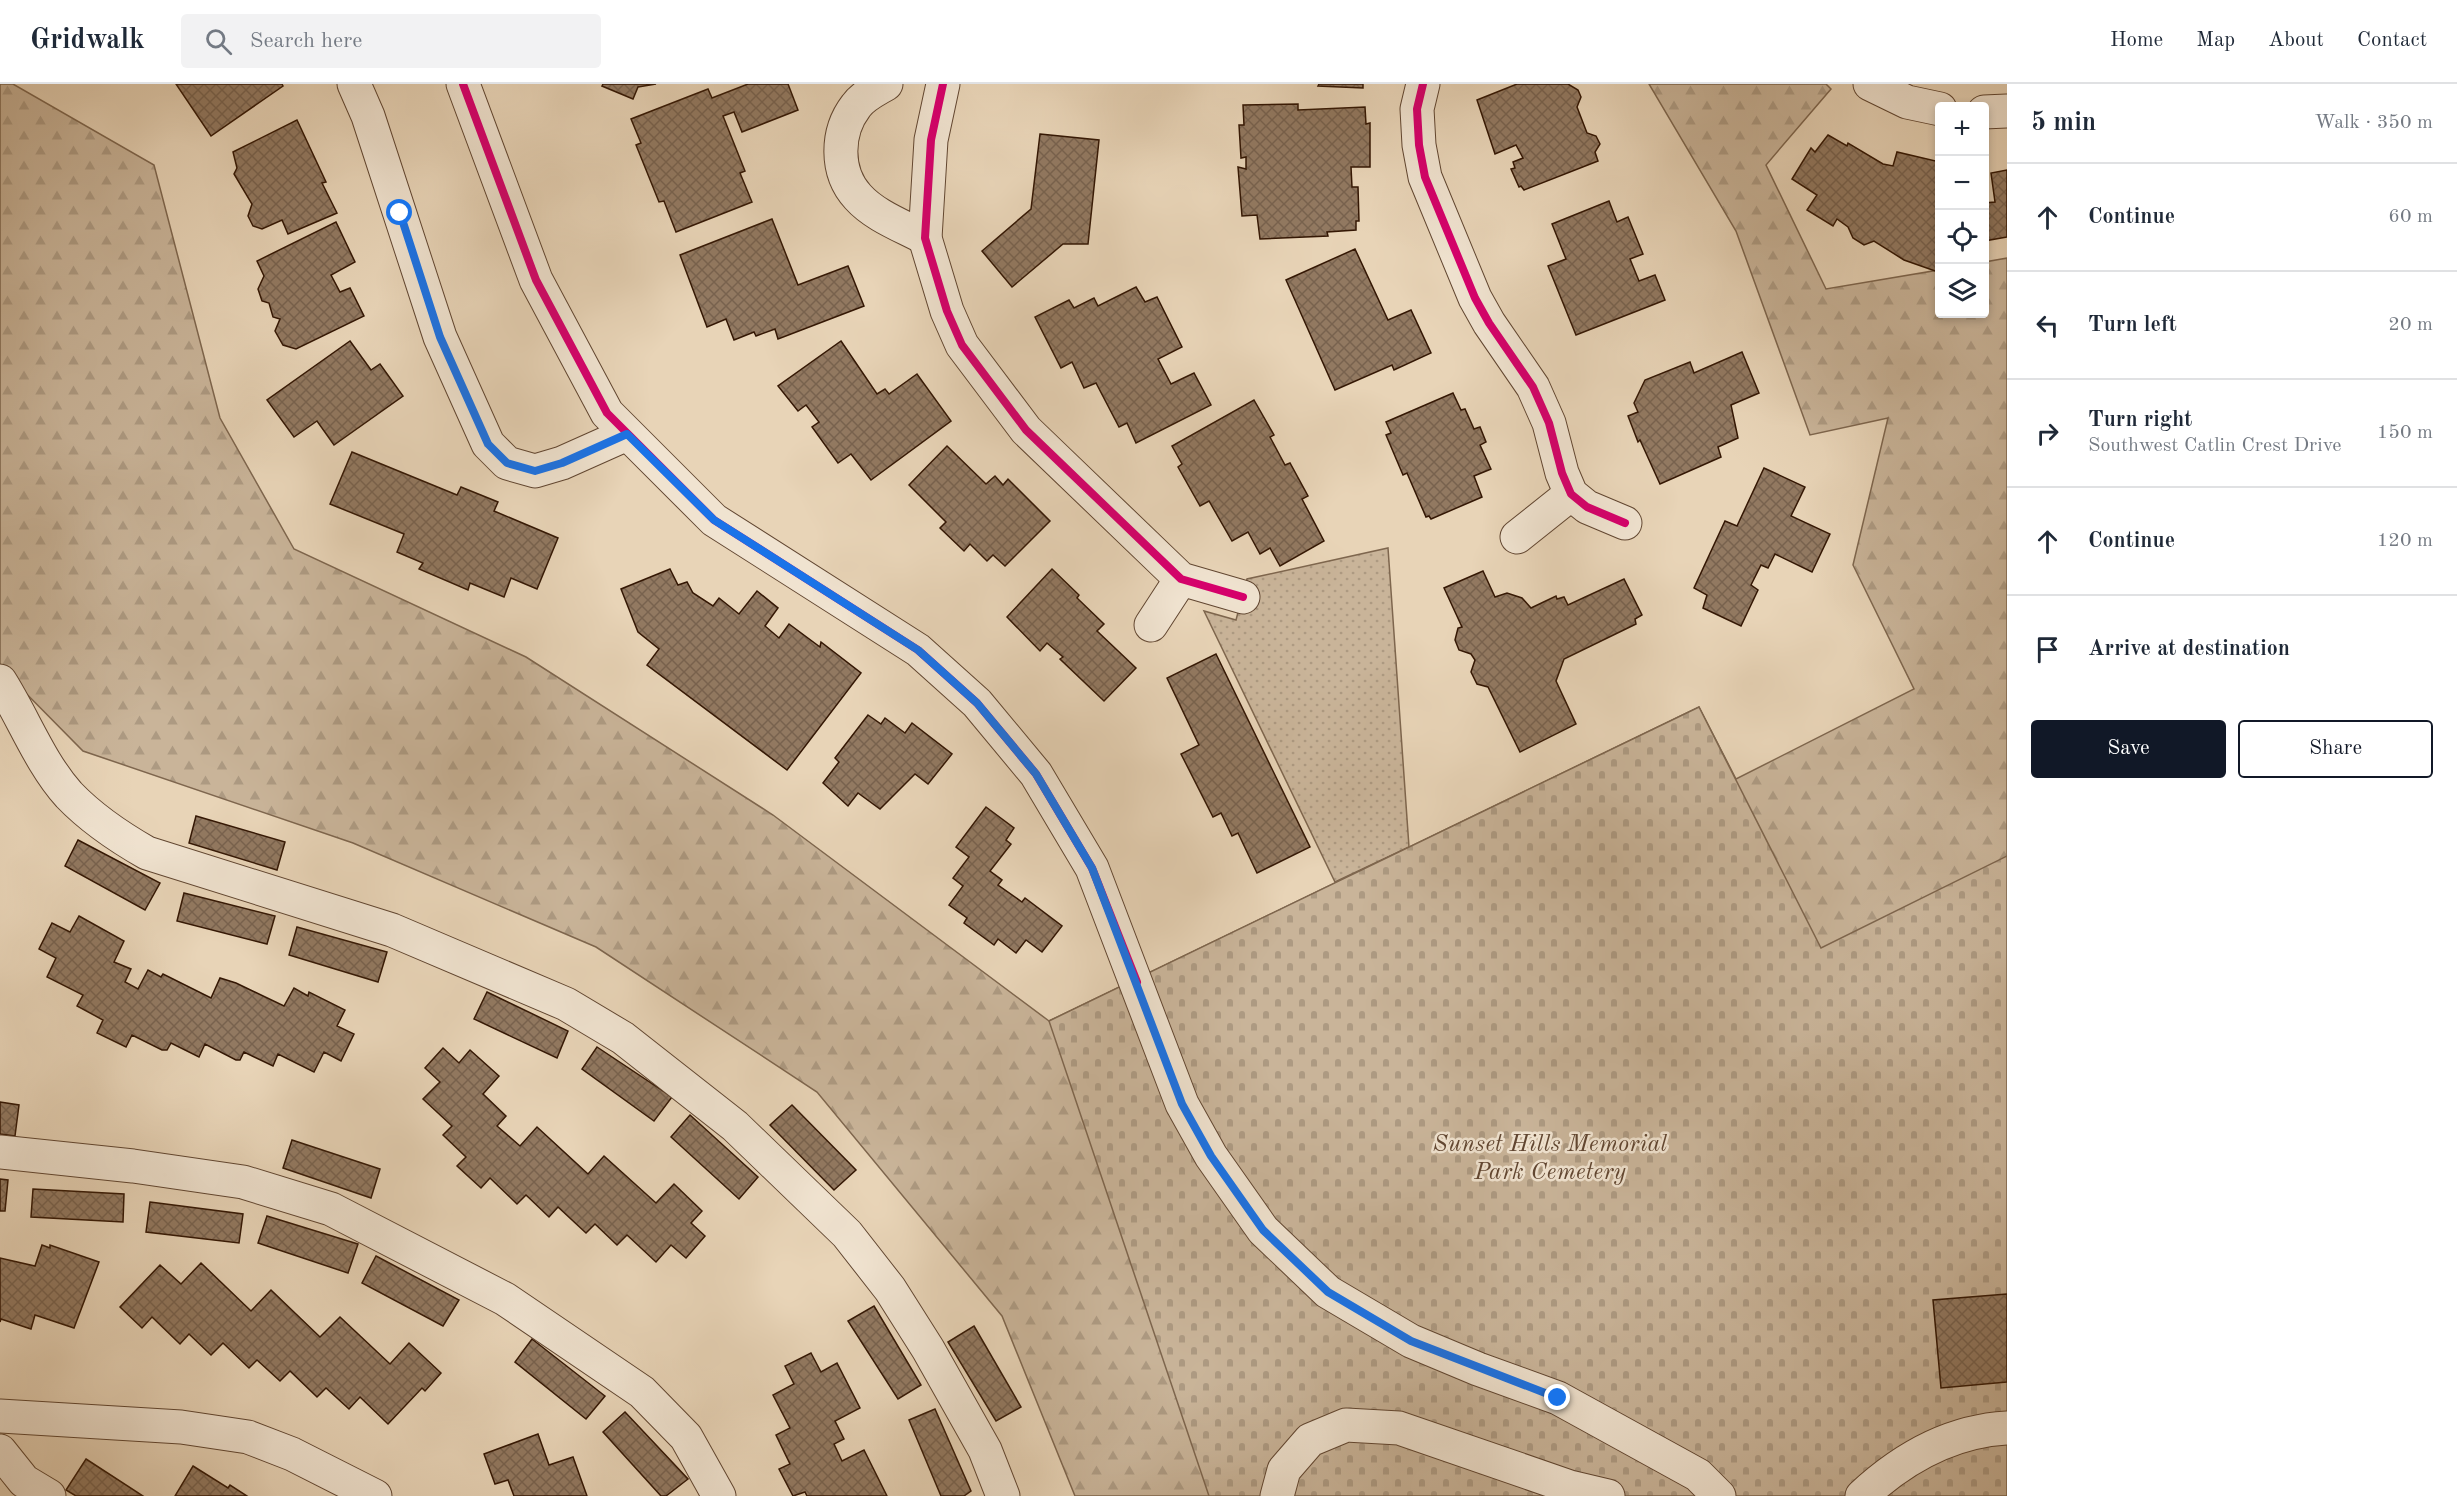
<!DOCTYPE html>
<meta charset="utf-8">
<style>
body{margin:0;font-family:"Old Standard TT",serif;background:#f2f2f3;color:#1f2937}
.controls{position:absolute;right:18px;top:18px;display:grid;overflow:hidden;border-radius:6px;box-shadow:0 3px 9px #0003}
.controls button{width:54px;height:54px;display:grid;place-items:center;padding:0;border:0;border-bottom:2px solid #e0e1e3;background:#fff;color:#1f2937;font:30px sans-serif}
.stop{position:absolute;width:18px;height:18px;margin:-14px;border:4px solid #1a73e8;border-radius:50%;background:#fff}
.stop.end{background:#1a73e8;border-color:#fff;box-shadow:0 2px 6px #0008}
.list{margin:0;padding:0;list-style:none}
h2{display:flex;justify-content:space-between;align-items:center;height:78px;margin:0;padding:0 24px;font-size:26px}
h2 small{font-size:20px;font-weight:400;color:#747a83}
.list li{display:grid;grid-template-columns:39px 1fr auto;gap:18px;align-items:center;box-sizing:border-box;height:108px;padding:0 24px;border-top:2px solid #e0e1e3}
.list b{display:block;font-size:22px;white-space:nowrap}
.list p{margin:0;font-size:20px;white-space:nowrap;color:#747a83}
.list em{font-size:20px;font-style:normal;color:#747a83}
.actions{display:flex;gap:12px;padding:18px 24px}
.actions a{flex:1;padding:14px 0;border:2px solid #111827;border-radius:6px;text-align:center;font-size:21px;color:#111827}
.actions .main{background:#111827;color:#fff}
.icon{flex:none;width:33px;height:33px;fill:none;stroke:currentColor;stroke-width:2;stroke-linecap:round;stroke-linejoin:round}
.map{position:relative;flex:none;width:2007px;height:1412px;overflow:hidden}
header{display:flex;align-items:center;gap:36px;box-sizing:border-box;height:84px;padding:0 30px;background:#fff;border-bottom:2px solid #e0e1e3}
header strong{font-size:28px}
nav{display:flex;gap:33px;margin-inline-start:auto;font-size:21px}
.search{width:420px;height:54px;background:#f2f2f3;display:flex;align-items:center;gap:15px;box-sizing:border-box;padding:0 21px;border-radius:6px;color:#747a83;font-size:22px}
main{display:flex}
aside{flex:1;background:#fff}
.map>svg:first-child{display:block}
</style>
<header>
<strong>Gridwalk</strong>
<div class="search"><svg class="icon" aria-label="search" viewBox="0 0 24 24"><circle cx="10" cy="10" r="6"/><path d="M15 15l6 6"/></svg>Search here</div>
<nav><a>Home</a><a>Map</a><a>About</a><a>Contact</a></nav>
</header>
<main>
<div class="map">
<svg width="2007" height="1412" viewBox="0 0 2007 1412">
<defs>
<pattern id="grass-dots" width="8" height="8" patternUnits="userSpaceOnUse" patternTransform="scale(1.5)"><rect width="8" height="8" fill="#c9b499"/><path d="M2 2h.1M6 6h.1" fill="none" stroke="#ad9a82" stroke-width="1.8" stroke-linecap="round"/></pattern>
<pattern id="forest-firs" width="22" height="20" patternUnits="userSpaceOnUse" patternTransform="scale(1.5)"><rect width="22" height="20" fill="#c9b499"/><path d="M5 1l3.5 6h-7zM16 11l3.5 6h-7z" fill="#ad9a82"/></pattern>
<pattern id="cemetery-stones" width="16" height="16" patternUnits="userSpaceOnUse" patternTransform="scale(1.5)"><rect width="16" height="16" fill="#c9b499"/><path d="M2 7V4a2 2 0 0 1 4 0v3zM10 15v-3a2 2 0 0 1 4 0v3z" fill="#ad9a82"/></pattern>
<pattern id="building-cross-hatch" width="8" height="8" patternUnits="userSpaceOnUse" patternTransform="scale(1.5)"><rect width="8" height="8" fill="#927961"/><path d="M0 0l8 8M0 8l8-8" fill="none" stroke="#78624e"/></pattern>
</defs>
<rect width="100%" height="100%" fill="#e8d4b7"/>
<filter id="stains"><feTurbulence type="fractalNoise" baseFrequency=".00333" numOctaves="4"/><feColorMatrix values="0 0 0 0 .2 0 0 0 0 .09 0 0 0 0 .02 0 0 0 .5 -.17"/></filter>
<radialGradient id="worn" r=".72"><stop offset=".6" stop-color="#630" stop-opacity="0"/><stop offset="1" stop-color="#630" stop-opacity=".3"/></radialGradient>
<polygon fill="url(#grass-dots)" stroke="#7e664e" stroke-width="1.5" points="1388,464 1409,763 1335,798 1204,527 1236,536 1247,495"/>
<polygon fill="url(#forest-firs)" stroke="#7e664e" stroke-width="1.5" points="0,0 13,0 154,81 220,334 294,465 526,573 773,731 1049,937 1699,623 1736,695 1914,605 1853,481 1888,334 1810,351 1736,147 1649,0 1826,0 1831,5 1766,81 1826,205 1939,186 1940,230 1984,230 1985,178 2007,174 2007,1183 1223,1412 1075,1412 1002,1232 817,1008 596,863 353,759 83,667 0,583"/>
<polygon fill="url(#cemetery-stones)" stroke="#7e664e" stroke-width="1.5" points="1699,623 1821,864 2007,772 2007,1412 1209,1412 1049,937"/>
<g fill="url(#building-cross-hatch)" stroke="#341704" stroke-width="1.5">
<polygon points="176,0 282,0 283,2 211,52"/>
<polygon points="603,0 656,0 638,3 633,15 602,2"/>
<polygon points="748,0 788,0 798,26 742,48 734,28 723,32 745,87 740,89 752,118 676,148 664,117 659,118 636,61 641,59 631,35 708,5 712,14"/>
<polygon points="1319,0 1363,0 1363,4 1318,2"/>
<polygon points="1517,0 1568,0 1578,6 1581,13 1577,23 1587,49 1596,52 1600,60 1595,68 1598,77 1524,106 1521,102 1519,103 1511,85 1515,84 1513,78 1523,74 1516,61 1495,70 1477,16"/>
<polygon points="1298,20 1298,26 1365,23 1366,40 1370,39 1370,83 1351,83 1352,103 1358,103 1359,137 1356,137 1356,146 1327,148 1328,152 1260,155 1257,131 1242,132 1238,83 1246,85 1246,73 1241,74 1239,41 1244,41 1243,21"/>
<polygon points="297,36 326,98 322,99 337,129 288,150 282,136 262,145 253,142 248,132 252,120 234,90 237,84 233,68"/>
<polygon points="1040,50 1099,56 1088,160 1063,160 1012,203 982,167 1031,125"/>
<polygon points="1828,51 1847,62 1848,59 1883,80 1893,82 1897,68 1940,78 1938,188 1904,176 1874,157 1864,161 1853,154 1848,143 1837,135 1833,142 1807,126 1817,111 1792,95 1811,64 1815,68"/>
<polygon points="2007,86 2007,153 1984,157 1984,119 1995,118 1991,89"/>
<polygon points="1609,117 1617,138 1628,133 1643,170 1630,175 1639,197 1655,191 1665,216 1576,251 1548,182 1566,175 1552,140"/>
<polygon points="772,135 798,201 848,182 864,222 778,255 775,245 756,252 754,248 734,256 726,235 707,243 680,171"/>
<polygon points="336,138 355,178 331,191 340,208 350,204 364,232 296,265 283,261 275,247 280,235 273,233 269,219 262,217 258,205 264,192 257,177"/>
<polygon points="1355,165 1388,236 1411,226 1431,269 1394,286 1392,281 1335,306 1286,196"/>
<polygon points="1136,203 1145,218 1157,213 1182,263 1158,275 1171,300 1194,289 1211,321 1136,359 1127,339 1119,343 1096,299 1084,304 1072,278 1061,284 1035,233 1069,216 1074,224 1094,214 1098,222"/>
<polygon points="350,257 371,286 380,280 403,312 334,361 317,337 294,353 267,316"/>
<polygon points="841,257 877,310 885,305 889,310 917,290 951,337 871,396 851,370 838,379 812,343 819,338 806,321 798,327 778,302"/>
<polygon points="1742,268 1759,309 1731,321 1738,354 1718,363 1721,373 1660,400 1640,356 1638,358 1628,332 1638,328 1634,319 1645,296 1690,278 1694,289"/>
<polygon points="1453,309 1461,326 1465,325 1474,345 1480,343 1486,358 1480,361 1491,385 1474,392 1482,413 1431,435 1429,432 1426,433 1407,389 1403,391 1386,351 1391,349 1386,338"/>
<polygon points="1254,316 1274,351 1270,353 1285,381 1290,379 1308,412 1302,415 1324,457 1280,482 1270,464 1260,470 1248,448 1232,457 1209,417 1200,422 1178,383 1182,380 1172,362"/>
<polygon points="947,362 986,400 995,392 1003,401 1008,395 1050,437 1005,482 993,471 987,477 970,460 964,467 940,444 946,438 909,401"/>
<polygon points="352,368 457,411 461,403 498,418 494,427 558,454 537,505 511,494 504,513 470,499 468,506 419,485 423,479 397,468 404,450 330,420"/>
<polygon points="1764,384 1805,403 1791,432 1830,450 1812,488 1775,470 1768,484 1761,481 1751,501 1758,506 1741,542 1703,524 1707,511 1694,504 1725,437 1737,442"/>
<polygon points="670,485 678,501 687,498 693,509 713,522 719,514 739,530 757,507 778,524 765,542 779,554 789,540 820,563 821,558 861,589 787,686 647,581 659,565 638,548 621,505"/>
<polygon points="1052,485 1079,511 1077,514 1104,540 1097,547 1136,584 1104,617 1060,575 1063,573 1047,559 1040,567 1007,533"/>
<polygon points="1483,487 1495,513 1507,509 1522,514 1531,524 1556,512 1557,515 1564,513 1568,521 1624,495 1642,531 1635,535 1636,540 1564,575 1556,597 1576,640 1520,668 1488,603 1477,600 1471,588 1475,576 1471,570 1459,566 1455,556 1458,544 1462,543 1444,504"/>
<polygon points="1216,570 1310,763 1257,789 1238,749 1232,752 1221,729 1213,733 1181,670 1199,661 1167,594"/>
<polygon points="868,631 881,640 885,634 905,649 912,639 952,670 928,700 915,690 880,725 858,709 848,722 823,699 839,678 835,674"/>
<polygon points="986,723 1014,744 1006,756 1011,760 990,787 1002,796 998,801 1022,818 1025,814 1062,842 1042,868 1026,856 1016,869 998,855 994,861 964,839 967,834 949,821 963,802 953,794 969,773 956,763"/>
<polygon points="196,732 285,758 277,786 189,759"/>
<polygon points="78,756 160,799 145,826 65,782"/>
<polygon points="184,809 275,832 267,860 177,837"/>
<polygon points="79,832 124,857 114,878 131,885 125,898 138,905 148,886 161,893 163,890 211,914 220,894 236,899 284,922 294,904 308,912 309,908 345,926 337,942 354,950 341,977 324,968 314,988 278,970 273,982 244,968 240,976 236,976 205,960 199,973 171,959 167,966 162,966 132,951 126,963 97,949 103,936 77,922 83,911 47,893 56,874 39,865 52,839 70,848"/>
<polygon points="297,843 387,868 378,898 289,871"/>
<polygon points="487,908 568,947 557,974 474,935"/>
<polygon points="597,963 672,1013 654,1037 582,985"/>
<polygon points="443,964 459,979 470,966 499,992 483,1010 506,1032 497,1042 520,1062 537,1043 588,1090 604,1072 656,1119 674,1100 702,1127 691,1139 705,1152 686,1174 671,1161 656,1178 627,1151 617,1161 595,1140 586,1149 558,1123 549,1133 526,1111 517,1120 490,1094 481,1104 457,1082 466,1073 443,1051 452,1042 423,1015 440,998 425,984"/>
<polygon points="0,1018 19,1021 15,1052 0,1050"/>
<polygon points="792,1021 856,1086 834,1106 770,1041"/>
<polygon points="690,1031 758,1093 739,1115 671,1053"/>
<polygon points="292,1056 380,1085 371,1114 283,1084"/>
<polygon points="0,1095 8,1096 5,1127 0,1127"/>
<polygon points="33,1105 124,1110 123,1138 31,1133"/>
<polygon points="150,1118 243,1130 239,1159 146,1148"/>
<polygon points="267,1132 358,1160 348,1189 258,1159"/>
<polygon points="42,1161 50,1164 50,1161 99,1178 74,1244 35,1231 31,1245 1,1235 0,1238 0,1174 35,1182"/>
<polygon points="376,1172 459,1216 443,1242 362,1199"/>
<polygon points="201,1179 251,1227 271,1206 320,1253 340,1233 390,1280 409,1259 441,1289 425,1307 422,1304 388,1340 360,1313 349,1325 326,1304 317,1313 290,1287 280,1297 257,1276 249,1284 223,1259 211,1271 189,1250 180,1260 152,1233 142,1244 120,1223 160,1181 181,1200"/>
<polygon points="2007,1210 2007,1298 1941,1304 1933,1216"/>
<polygon points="874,1222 921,1301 898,1315 848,1237"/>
<polygon points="974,1242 1021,1323 996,1337 948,1258"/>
<polygon points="532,1255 605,1312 586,1335 515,1278"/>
<polygon points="811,1269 821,1288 837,1279 860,1324 835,1337 844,1355 834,1360 842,1377 864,1366 887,1412 807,1412 805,1408 793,1412 779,1385 790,1380 776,1351 790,1344 773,1311 794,1300 785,1282"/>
<polygon points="935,1325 971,1407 964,1412 941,1412 909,1336"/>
<polygon points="625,1328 688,1395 666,1412 661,1412 603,1348"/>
<polygon points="538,1350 549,1381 573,1373 587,1412 514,1412 508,1396 495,1400 484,1370"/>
<polygon points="86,1375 143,1412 76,1412 66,1406"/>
<polygon points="193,1382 228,1404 230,1401 247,1412 175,1412"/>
</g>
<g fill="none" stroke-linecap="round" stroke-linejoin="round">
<g stroke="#614631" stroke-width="35">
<g id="minor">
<polyline points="354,0 368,32 440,253 488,360 507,379 535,387 562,379 627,350"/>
<polyline points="463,0 536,196 607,329 714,436 918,566 977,619 1036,690 1092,784 1182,1020 1211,1072 1263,1146 1328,1208 1411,1257 1478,1285 1558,1314 1698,1391 1719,1412"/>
<path d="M886 0C876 6 863 12 856 22 836 48 835 88 858 113 875 132 903 142 925 154"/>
<polyline points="943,0 931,56 925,154 947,227 962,261 1026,346 1181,495 1243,513"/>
<polyline points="1423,0 1417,25 1419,61 1425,93 1475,214 1489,239 1533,303 1549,339 1562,389 1571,410 1587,423 1625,439"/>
<polyline points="1870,0 1907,18 1940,25"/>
<polyline points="1984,28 2007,27"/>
<polyline points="1517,453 1571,410"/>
<polyline points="1151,541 1181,495"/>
<path d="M0 597C23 633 40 679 69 711 92 735 119 753 147 769L392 846 566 920 623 954 735 1042 847 1150 890 1205 928 1265 985 1366 1003 1412"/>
<polyline points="0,1068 133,1082 243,1098 331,1125 505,1215 642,1308 686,1353 719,1412"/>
<polyline points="0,1332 181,1343 248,1353 292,1370 375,1412"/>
<polyline points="0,1367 24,1397 49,1412"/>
<polyline points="1277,1412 1284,1386 1310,1356 1346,1341 1399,1344 1570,1403 1608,1412"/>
<path d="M1862 1412C1903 1374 1951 1347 2007 1344"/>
</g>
</g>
<use href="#minor" stroke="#f0e3d0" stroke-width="33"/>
<g stroke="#f0e3d0" stroke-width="11">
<g id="cycleway">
<polyline points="463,0 536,196 607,329 714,436 918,566 977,619 1036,690 1092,784 1137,898"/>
<polyline points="943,0 931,56 925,154 947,227 962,261 1026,346 1181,495 1243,513"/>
<polyline points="1423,0 1417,25 1419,61 1425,93 1475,214 1489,239 1533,303 1549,339 1562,389 1571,410 1587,423 1625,439"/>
</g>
</g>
<use href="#cycleway" stroke="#d6006c" stroke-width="8"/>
</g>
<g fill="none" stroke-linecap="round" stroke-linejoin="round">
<polyline stroke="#1a73e8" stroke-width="8" points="400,129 440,253 488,360 507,379 535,387 562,379 627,350 714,436 918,566 977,619 1036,690 1092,784 1182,1020 1211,1072 1263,1146 1328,1208 1411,1257 1558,1314"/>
</g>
<g text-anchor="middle" stroke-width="5" stroke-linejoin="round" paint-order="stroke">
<g font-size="24" font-style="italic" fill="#614631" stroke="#f0e3d0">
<text x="1550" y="1067">Sunset Hills Memorial<tspan x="1550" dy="28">Park Cemetery</tspan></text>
</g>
</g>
<rect width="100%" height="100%" filter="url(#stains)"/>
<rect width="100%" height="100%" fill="url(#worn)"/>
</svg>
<div class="controls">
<button>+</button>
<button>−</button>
<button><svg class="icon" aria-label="locate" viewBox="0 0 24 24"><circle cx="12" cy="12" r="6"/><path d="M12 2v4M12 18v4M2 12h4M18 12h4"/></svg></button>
<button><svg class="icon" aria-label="layers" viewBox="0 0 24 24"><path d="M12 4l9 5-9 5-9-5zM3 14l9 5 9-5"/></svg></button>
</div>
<div class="stop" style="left:400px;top:129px"></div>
<div class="stop end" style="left:1558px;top:1314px"></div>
</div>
<aside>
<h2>5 min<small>Walk · 350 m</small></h2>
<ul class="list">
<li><svg class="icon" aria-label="ahead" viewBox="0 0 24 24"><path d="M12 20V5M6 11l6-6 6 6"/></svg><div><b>Continue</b></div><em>60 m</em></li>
<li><svg class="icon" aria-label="left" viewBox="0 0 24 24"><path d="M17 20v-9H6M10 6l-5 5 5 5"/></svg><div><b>Turn left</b></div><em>20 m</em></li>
<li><svg class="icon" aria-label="right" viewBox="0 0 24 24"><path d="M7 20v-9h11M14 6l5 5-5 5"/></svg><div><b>Turn right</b><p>Southwest Catlin Crest Drive</p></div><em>150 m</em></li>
<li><svg class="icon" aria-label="ahead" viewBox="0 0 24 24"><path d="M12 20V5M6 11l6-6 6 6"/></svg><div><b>Continue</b></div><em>120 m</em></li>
<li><svg class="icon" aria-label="arrive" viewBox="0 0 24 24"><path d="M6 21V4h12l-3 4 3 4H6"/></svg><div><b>Arrive at destination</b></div></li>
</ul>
<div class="actions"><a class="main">Save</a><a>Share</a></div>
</aside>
</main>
